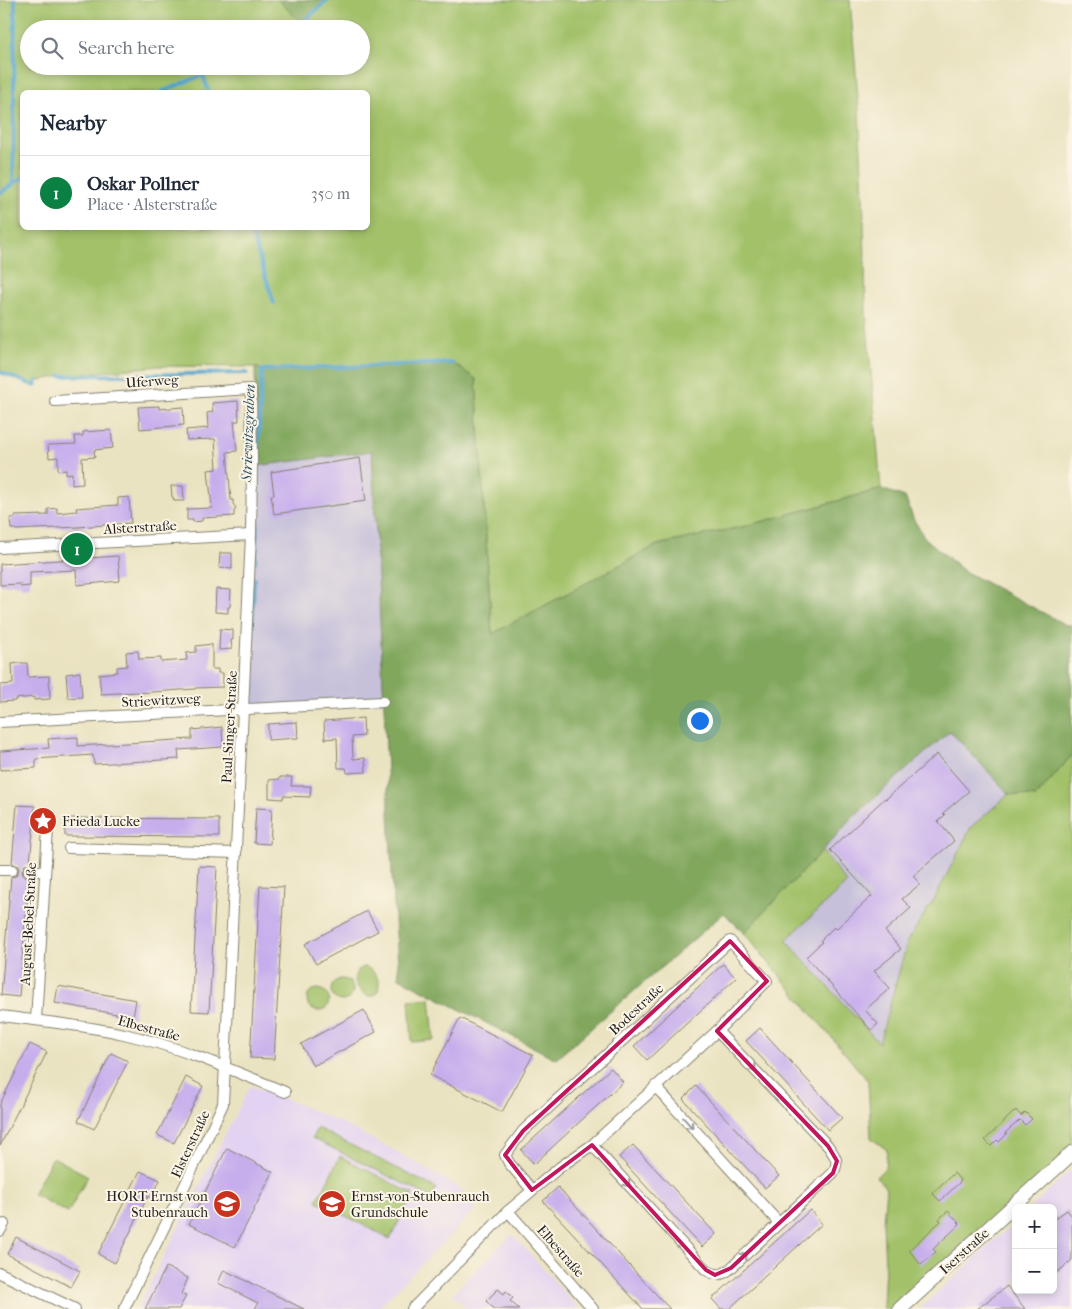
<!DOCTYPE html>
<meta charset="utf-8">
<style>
body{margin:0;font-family:"IM FELL French Canon",serif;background:#f6f6f7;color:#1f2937}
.controls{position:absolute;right:15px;bottom:15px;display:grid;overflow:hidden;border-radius:8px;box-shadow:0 2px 8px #0003}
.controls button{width:45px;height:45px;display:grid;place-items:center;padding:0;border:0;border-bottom:1px solid #e0e1e3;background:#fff;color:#1f2937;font:25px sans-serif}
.you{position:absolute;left:699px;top:720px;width:18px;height:18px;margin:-12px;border:4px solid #fff;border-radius:50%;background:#1a73e8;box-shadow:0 0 0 8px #1a73e833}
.badge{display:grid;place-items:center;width:32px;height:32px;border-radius:50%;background:#0b8043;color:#fff;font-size:16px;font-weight:700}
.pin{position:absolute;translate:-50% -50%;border:2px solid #fff;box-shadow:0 1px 5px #0006}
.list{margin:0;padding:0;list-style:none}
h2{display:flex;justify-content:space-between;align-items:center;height:65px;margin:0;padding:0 20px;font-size:21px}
h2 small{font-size:16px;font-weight:400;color:#747a83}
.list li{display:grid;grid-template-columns:32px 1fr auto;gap:15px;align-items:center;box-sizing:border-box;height:75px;padding:0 20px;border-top:1px solid #e0e1e3}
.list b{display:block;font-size:19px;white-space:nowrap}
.list p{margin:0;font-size:16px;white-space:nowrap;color:#747a83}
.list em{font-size:16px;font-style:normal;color:#747a83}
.icon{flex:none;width:28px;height:28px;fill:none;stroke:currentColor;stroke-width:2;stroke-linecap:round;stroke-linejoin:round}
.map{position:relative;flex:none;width:1072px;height:1309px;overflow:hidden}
.search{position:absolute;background:#fff;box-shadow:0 2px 8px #0003;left:20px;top:20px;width:350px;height:55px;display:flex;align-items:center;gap:12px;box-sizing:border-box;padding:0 18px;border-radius:28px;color:#747a83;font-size:19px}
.panel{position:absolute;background:#fff;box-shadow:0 2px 8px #0003;left:20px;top:90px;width:350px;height:140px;border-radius:8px}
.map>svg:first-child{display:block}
</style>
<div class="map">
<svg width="1072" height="1309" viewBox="0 0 1072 1309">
<rect width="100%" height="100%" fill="#fcf5e5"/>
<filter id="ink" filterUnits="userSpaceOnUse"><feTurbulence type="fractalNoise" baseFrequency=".02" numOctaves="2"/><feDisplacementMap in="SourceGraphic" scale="10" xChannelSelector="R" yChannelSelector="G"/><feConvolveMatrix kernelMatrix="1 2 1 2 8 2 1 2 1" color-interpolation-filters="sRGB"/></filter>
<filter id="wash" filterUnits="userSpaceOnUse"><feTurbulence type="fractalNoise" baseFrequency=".0096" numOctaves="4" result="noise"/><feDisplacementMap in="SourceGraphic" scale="20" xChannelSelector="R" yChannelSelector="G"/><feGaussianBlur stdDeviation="1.12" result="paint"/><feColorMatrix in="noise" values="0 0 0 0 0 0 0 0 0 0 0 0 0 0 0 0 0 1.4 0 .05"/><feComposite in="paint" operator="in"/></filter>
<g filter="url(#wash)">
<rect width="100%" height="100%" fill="#eae3c1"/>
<g fill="#e3d3f2">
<polygon points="250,1086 279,1096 339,1122 393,1150 447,1181 472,1197 474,1211 377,1309 137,1309"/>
<polygon points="1072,1169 1072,1309 919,1309 1016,1221 1016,1290 1053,1290 1053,1208 1030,1208"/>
<polygon points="512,1234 579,1309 468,1309 452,1294"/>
</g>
<g fill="#c6c0da">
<polygon points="372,450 383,702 243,710 252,466"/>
<polygon points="950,730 1009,794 971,827 935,898 908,940 878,1043 786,940 847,883 822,851 856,814"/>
</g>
<g fill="#a2c169" stroke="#5f6e42" fill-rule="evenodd">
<path d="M0 0H278L302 22 328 0H850L859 110 864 219 866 313 881 489 746 526 657 545 492 634 476 379 262 370 255 367 159 366 60 376 38 381 35 386 0 372ZM29 29H361V66H29ZM22 92H368V228H22Z"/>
<polygon points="1072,755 1072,1133 1071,1134 1072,1135 1072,1153 900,1309 885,1309 883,1307 885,1264 883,1222 886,1188 876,1177 885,1168 887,1150 871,1138 868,1081 744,933 822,851 847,883 786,940 879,1043 908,940 935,898 971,827 1009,794 1036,797"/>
<path d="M364 967C373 968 383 982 378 991 368 1009 341 974 364 967Z"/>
<circle cx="342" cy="990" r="11"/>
<circle cx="318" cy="1000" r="11"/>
<polygon points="430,998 434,1040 412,1042 409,1000"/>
<polygon points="317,1128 436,1188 432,1198 312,1138"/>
<polygon points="340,1156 413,1194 390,1239 317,1201"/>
<polygon points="53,1157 88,1176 68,1213 33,1194"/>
</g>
<g fill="#81a75d" stroke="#4e623c">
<polygon points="278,0 328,0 302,23"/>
<polygon points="453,363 476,379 492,634 657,545 746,526 881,489 905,497 914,520 925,538 964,571 1066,625 1072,625 1072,755 1036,797 1009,794 950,731 856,814 822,851 744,933 724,913 556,1059 399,978 392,876 372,451 257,466 255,367 262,370"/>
</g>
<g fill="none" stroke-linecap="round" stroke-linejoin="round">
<g stroke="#52a4cd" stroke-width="4">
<polyline points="290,29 302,23 328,0"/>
<polyline points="203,75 208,90"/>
<polyline points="161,92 203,75 220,66"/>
<polyline points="13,185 15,0"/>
<polyline points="0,193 22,178"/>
<polyline points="250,228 274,303"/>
<polyline points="0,372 35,386 37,381"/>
<polyline points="60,376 247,373"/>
<polyline points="257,462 262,370 453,363"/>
<polyline points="255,562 257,522 257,481"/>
<polyline points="250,687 254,579"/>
</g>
</g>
<g id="blocks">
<g fill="#c6aeed">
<polygon points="238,401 239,421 234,421 237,451 227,452 231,500 233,500 233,504 236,508 234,512 234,516 202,518 202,521 193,522 193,520 187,520 187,509 212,508 208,470 217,469 215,439 187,440 186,430 208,428 207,413 213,412 212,403"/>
<polygon points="159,406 159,409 183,407 184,425 140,429 138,407"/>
<polygon points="111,430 113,448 94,450 95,457 82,458 83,484 72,485 72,473 66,474 66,470 58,471 58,457 49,458 48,445 76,444 75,436 83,436 83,432"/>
<polygon points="360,458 366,501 274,514 271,495 274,495 271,472"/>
<polygon points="171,486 183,486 184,501 174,501 173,497 172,497"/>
<polygon points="129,497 131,523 78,527 16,530 15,529 11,529 10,518 15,518 15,516 48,515 48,509 57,508 57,513 77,511 76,508 118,505 118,498"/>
<polygon points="220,553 232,553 232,569 219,568"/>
<polygon points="118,556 120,581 77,585 76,570 30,572 30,586 21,587 20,584 0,585 0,564"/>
<polygon points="216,589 231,590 230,607 228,607 228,613 215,612"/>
<polygon points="220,629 233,630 233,640 231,640 232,649 219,650"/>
<polygon points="212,644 212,669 218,669 218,673 223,673 223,687 195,688 195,689 138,693 138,692 101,694 99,674 117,672 117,667 127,666 126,652 138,651 139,659 161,658 161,662 187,660 186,653 196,652 196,646"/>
<polygon points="19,663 27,663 28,677 49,676 50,699 34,700 34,697 15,699 15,701 0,702 0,685 13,684 12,664"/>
<polygon points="80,672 82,697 68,698 66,674"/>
<polygon points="363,718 364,736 352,737 353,759 365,758 366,772 347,773 346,768 338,768 337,738 325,739 324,721"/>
<polygon points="297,722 298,738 268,740 268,724"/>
<polygon points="222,727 223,747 178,750 179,759 94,764 93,755 36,759 36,768 0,770 0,751 49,748 48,739 78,737 78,746 192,739 192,730"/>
<polygon points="937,754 969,791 943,813 945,815 938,821 954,841 913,876 920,884 902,899 911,908 885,931 901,949 874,971 890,988 865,1010 878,1024 871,1030 806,957 822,942 820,941 834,927 836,929 872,896 830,850 885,798 886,799"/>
<polygon points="280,777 292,777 291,786 311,786 310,797 283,796 283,799 269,798 269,780 280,779"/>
<polygon points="17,805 35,806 30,864 25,865 22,871 23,875 29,878 19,997 1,995 11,877 16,876 19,870 18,866 12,863"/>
<polygon points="256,808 272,809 270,844 254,843"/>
<polygon points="65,818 219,819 219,837 65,836"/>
<polygon points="199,866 217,867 209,1012 191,1011"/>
<polygon points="260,886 284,887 274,1059 250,1058"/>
<polygon points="367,911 378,931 316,964 305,944"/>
<polygon points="723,964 736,978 647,1060 634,1046"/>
<polygon points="58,986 136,1000 133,1017 55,1003"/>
<polygon points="364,1010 376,1032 313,1066 301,1044"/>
<polygon points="460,1018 533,1055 502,1112 430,1075"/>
<polygon points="760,1028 842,1118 828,1130 746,1041"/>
<polygon points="30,1044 47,1052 0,1146 0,1104"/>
<polygon points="111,1053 128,1061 94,1129 78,1121"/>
<polygon points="611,1068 623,1082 534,1164 521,1150"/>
<polygon points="186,1077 203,1086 174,1143 157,1135"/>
<polygon points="696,1086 779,1176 765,1188 683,1099"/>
<polygon points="1016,1110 1021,1116 1025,1112 1032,1119 1025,1125 1020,1120 1005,1133 1007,1134 999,1142 997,1140 991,1146 985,1140"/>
<polygon points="633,1145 716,1234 702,1247 619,1157"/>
<polygon points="227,1148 273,1172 235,1247 189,1224"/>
<polygon points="140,1171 160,1180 151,1198 148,1196 115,1263 98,1254"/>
<polygon points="954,1173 961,1181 940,1201 932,1193"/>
<polygon points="558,1187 640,1277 670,1309 643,1309 543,1201"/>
<polygon points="810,1210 822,1224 729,1309 721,1309 712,1299"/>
<polygon points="1067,1210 1072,1216 1072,1260 1053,1276 1053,1220"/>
<polygon points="948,1211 960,1224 933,1249 936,1252 921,1265 909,1250 941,1221 939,1219"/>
<polygon points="16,1237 80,1271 71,1287 7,1254"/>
<polygon points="166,1267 188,1278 181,1294 186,1296 179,1309 145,1309"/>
<polygon points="224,1270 304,1309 255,1309 258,1303 218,1283"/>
<polygon points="1007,1286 1025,1309 977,1309"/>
<polygon points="498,1289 504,1294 506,1291 513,1298 510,1301 519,1309 494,1309 486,1301"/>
</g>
</g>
</g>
<g filter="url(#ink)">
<use href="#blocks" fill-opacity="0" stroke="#83806e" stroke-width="1"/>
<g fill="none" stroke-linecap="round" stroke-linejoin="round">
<g stroke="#83806e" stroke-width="12">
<g id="minor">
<polyline points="55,401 251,389 252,466 251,535 243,710 223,1104 185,1185 124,1309"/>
<polyline points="0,548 251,535"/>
<polyline points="0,722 383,702"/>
<polyline points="69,848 236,853"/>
<polyline points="0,870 12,870"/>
<polyline points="29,871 45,871"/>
<path d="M0 1016C41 1021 83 1025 124 1034 180 1047 232 1070 285 1092"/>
<polyline points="36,1020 48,829"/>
<polyline points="655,1086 779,1223"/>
<path d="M592 1145 706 1270C717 1276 722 1276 731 1268L833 1173C840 1161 835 1156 828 1146L717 1031"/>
<polyline points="508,1211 593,1309"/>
<polyline points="0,1231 4,1224"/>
<polyline points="0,1273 75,1309"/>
<polyline points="412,1309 508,1211 560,1167 592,1145 717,1031 767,981 730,941 625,1038 523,1131 505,1155 509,1163 532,1190"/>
</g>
</g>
<g stroke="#83806e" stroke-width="16">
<polyline id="tertiary" points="900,1309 1072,1153"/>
</g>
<use href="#minor" stroke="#fff" stroke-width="10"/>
<use href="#tertiary" stroke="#fff" stroke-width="14"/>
</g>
<defs><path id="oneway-shaft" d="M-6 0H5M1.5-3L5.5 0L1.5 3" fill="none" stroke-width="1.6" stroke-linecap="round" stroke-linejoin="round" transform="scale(1.25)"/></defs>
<g stroke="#999">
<use href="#oneway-shaft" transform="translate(751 1066) rotate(46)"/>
<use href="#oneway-shaft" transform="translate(688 1123) rotate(48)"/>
<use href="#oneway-shaft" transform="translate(625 1181) rotate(48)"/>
<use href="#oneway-shaft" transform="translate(742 1258) rotate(-43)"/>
</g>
</g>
<path fill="none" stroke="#c2185b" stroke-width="4" stroke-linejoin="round" d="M730 941 767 981 717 1031 828 1146 837 1161 833 1173 731 1268 715 1275 706 1270 592 1145 532 1190 505 1155 523 1131Z"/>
<defs>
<g id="sight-disc" transform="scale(1.4375)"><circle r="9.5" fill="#c8321e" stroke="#fcf5e5"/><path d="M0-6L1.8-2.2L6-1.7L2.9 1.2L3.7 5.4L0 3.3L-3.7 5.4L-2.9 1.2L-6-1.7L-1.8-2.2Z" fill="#fff"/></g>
<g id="school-disc" transform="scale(1.4375)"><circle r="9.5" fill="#c8321e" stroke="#fcf5e5"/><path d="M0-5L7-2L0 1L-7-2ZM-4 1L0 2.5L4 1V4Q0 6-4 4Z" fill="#fff"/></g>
</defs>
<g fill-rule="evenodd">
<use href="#sight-disc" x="43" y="821"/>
<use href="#school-disc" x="227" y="1204"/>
<use href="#school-disc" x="332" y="1204"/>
</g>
<g text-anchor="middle" stroke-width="4" stroke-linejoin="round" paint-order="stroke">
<g font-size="14" fill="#1c1c1c" stroke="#fcf5e5">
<text transform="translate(152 381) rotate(-4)" y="5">Uferweg</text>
<text transform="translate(140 527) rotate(-3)" y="5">Alsterstraße</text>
<text transform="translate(161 700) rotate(-3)" y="5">Striewitzweg</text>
<text transform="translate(229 727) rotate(-87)" y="5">Paul-Singer-Straße</text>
<text transform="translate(28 924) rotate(-87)" y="5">August-Bebel-Straße</text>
<text transform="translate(636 1009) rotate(-43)" y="5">Bodestraße</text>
<text transform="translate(149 1028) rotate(15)" y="5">Elbestraße</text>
<text transform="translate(190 1144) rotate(-65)" y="5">Elsterstraße</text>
<text transform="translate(561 1251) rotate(49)" y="5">Elbestraße</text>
<text transform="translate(964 1251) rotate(-42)" y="5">Iserstraße</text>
</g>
<g font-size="14" fill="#1c1c1c" stroke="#fcf5e5" text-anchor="start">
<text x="62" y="826">Frieda Lucke</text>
<text x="208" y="1201" text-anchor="end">HORT Ernst von<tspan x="208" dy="16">Stubenrauch</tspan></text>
<text x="351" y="1201">Ernst-von-Stubenrauch<tspan x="351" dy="16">Grundschule</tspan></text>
</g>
<g font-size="15" font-style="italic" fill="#34596c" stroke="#fcf5e5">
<text transform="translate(248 433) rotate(-88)" y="5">Striewitzgraben</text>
</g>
</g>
</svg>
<div class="controls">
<button>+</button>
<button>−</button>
</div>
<div class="you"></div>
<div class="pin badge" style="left:77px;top:549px">1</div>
<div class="search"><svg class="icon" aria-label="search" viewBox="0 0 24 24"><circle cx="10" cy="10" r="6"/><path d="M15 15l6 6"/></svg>Search here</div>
<section class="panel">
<h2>Nearby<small></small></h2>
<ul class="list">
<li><span class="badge">1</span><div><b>Oskar Pollner</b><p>Place · Alsterstraße</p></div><em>350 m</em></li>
</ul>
</section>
</div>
